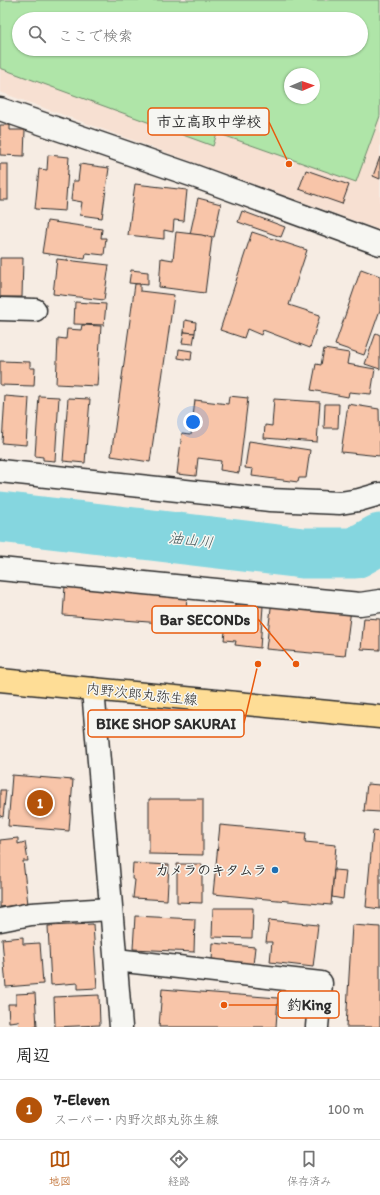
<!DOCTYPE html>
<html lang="ja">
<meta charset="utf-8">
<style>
body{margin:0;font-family:Itim,"Klee One",sans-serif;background:#f2f2f2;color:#222}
.compass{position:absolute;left:284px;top:68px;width:36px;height:36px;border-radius:50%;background:#fff;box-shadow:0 1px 3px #0004;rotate:88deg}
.you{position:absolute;left:193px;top:422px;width:14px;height:14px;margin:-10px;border:3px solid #fff;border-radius:50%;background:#1a73e8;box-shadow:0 0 0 6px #1a73e833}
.badge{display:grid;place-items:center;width:26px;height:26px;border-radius:50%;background:#b45309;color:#fff;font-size:13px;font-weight:700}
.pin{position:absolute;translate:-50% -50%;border:2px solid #fff;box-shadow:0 1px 4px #0006}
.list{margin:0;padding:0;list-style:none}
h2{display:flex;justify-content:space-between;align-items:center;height:52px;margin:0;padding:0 16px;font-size:17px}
h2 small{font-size:13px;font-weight:400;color:#767676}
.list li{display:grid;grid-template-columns:26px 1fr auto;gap:12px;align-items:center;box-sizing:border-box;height:60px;padding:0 16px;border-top:1px solid #e0e0e0}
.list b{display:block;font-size:15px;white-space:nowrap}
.list p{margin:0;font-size:13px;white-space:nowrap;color:#767676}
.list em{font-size:13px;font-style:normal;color:#767676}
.icon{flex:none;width:22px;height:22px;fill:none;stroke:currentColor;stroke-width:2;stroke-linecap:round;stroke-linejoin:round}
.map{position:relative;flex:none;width:380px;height:1027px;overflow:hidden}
.search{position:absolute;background:#fff;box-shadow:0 1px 3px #0004;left:12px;right:12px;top:12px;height:44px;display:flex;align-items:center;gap:10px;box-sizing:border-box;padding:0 14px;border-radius:22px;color:#767676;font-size:15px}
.sheet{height:112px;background:#fff}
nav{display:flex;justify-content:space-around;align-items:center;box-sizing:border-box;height:56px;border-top:1px solid #e0e0e0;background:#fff;font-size:11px;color:#767676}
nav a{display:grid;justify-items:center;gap:2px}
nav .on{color:#b45309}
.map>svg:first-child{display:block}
</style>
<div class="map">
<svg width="380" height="1027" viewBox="0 0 380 1027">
<rect width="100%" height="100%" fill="#f6ece3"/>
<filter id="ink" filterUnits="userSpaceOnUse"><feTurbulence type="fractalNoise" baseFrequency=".025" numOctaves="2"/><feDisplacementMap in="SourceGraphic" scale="8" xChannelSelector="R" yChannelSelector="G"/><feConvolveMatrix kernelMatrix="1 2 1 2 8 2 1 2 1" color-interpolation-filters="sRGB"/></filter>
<g filter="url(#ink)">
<path fill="#f7e0d2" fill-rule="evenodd" d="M0 0H380V230L0 92ZM19 19H361V49H19ZM290 74H314V98H290Z"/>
<path fill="#afe5a8" stroke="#6d886a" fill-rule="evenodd" d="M0 0H380V116L356 182 217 133 213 146 0 68ZM19 19H361V49H19ZM290 74H314V98H290Z"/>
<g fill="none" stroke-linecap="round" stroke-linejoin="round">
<polyline stroke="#85d6df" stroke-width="51" points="0,517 303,553 355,553 380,539"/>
</g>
<g fill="#f8c5a9" stroke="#2b2b2b">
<polygon points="0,125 10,125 10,130 25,130 24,156 0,155"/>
<polygon points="48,155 69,157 65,211 35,209 39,169 47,170"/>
<polygon points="380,157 380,179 373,176"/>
<rect x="0" y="164" width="8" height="36"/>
<polygon points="80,164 109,168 102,218 80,215 82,202 71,200 73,181 78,181"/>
<polygon points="306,170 349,185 342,204 299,189"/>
<polygon points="135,184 187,190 184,221 174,220 173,232 164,230 164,239 128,235"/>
<polygon points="198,198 221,204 214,237 190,234"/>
<polygon points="242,211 285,227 281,237 238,222"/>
<polygon points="47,221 102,229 101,238 106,238 104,255 86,253 85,259 42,253"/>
<polygon points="176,232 202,235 212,238 205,293 159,287 161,258 173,260"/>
<polygon points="252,232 307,250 289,305 320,315 310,348 263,330 261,335 247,329 244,338 220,330"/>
<polygon points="0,258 23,258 22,297 0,297"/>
<polygon points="57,259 109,265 104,300 53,294"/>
<polygon points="361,269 380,276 380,310 364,355 335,345"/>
<polygon points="131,270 148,272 148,285 129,283"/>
<polygon points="135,284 140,284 140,291 174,295 150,462 111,456"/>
<polygon points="75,302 106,304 104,325 74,324"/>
<polygon points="185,320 196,322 195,333 184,332"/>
<polygon points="82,325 101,326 97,386 56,384 58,338 66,339 67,329 81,330"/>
<polygon points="184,332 195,333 193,344 182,343"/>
<polygon points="376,333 380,335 380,369 365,364"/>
<polygon points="179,349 192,351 191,360 178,358"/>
<polygon points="324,349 349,353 347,364 375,369 371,394 349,392 348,397 311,390 316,364 321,365"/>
<polygon points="0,361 30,362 30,368 35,368 34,386 0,385"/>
<polygon points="5,396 29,398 26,445 2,443"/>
<polygon points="39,396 59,397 55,461 43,460 43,457 35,456"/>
<polygon points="229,396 248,398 239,473 220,470 221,461 198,458 196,476 177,474 182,433 191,434 195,400 228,404"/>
<polygon points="68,398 90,399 85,463 63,461"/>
<polygon points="274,399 320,402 317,442 264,438 265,425 272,426"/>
<polygon points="325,404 339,404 338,428 324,428"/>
<polygon points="348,404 379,409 380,456 341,452"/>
<polygon points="249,441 310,450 306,478 299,478 298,482 252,476 253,469 245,468"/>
<polygon points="65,586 187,596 185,625 63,615"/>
<polygon points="272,600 351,609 345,656 266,649"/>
<polygon points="235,604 263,606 260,648 235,645 236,641 224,640 226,623 218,623 219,611 234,613"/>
<polygon points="364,618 380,619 380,650 361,649"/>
<polygon points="12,775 73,780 69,831 8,826"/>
<polygon points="367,784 380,785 380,812 364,811"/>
<polygon points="0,790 6,790 3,817 0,816"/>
<polygon points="149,799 203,799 203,855 149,854"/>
<polygon points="220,825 306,833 305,842 336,845 331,905 213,894"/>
<polygon points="373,831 380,832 380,909 366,907"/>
<polygon points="18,838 18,844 25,842 28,861 23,861 28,904 0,907 0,840"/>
<polygon points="133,863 169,865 167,900 133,898 135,880 132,879"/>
<polygon points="177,864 202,864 202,903 177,902"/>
<polygon points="334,870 346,871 343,899 332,897"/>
<polygon points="213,908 253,908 252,938 212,937"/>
<polygon points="135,916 195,919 194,952 133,949"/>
<polygon points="269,920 318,925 313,967 270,962 272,942 266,942"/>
<polygon points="93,924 97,988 78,989 78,983 51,985 48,926"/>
<polygon points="352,925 380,927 380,1027 346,1027"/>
<polygon points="23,937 23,944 40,943 43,984 6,987 2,939"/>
<polygon points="213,943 255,947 253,965 212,961"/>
<polygon points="162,989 278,998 276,1027 159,1027"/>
<polygon points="35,993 37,1027 19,1027 18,1021 9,1022 8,1004 16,1004 16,994"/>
<polygon points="99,995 100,1025 55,1027 54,997"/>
</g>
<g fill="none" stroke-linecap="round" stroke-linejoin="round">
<g stroke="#2b2b2b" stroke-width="25">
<g id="minor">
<polyline points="0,109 194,176 380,244"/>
<polyline points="0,309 35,310"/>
<polyline points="0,471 270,500 340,503 359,500 380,494"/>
<polyline points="0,569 360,604 380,601"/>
<polyline points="93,689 121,1027"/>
<polyline points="0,920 31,914 110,909"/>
<polyline points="116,960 321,983 317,1027"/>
</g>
</g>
<g stroke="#2b2b2b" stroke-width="25">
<polyline id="major" points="0,680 380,717"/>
</g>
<use href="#minor" stroke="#f6f6f2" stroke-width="22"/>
<use href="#major" stroke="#fedd96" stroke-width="22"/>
</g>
</g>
<circle fill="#1f6fb2" stroke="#f6f6f2" stroke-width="1.5" cx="275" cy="870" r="4"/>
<g text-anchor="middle" stroke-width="3" stroke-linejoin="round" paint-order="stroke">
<g font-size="14" fill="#2b2b2b" stroke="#f6f6f2">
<text transform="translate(142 694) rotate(6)" y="5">内野次郎丸弥生線</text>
</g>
<g font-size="14" font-weight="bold" fill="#2b2b2b" stroke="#f6f6f2" text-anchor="end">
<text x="267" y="875">カメラのキタムラ</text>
</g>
<g font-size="15" font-style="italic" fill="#425658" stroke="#f6f6f2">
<text transform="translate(191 540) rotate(7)" y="5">油山川</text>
</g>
</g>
<path fill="none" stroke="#e8590c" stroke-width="1.5" d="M289 164L269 122M296 664L258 619M258 664L244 723M224 1005L278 1005"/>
<g fill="#e8590c" stroke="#f6f6f2" stroke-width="1.5">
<circle cx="289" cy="164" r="4"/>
<circle cx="296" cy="664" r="4"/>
<circle cx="258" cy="664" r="4"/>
<circle cx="224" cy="1005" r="4"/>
</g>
<g fill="#f6f6f2" stroke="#e8590c" stroke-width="1.5">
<rect x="148" y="108" width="121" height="27" rx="4"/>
<rect x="152" y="606" width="106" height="27" rx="4"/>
<rect x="88" y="710" width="156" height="27" rx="4"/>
<rect x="278" y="991" width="61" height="27" rx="4"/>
</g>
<g font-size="15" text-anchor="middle" font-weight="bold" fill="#2b2b2b">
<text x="209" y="127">市立高取中学校</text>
<text x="205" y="625">Bar SECONDs</text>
<text x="166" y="729">BIKE SHOP SAKURAI</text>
<text x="309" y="1010">釣King</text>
</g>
</svg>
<svg class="compass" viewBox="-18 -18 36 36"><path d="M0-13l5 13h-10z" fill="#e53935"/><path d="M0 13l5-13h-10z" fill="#767676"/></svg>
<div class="you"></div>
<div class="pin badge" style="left:40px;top:803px">1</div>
<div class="search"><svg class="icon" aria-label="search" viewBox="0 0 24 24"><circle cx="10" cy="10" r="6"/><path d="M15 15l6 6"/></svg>ここで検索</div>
</div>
<section class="sheet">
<h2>周辺<small></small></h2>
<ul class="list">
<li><span class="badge">1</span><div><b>7-Eleven</b><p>スーパー · 内野次郎丸弥生線</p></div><em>100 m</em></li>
</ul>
</section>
<nav>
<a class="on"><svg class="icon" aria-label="map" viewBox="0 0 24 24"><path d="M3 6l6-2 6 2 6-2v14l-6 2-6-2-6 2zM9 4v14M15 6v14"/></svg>地図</a>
<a><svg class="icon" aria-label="directions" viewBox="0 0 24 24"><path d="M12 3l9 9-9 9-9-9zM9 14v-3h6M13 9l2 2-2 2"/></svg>経路</a>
<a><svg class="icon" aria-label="saved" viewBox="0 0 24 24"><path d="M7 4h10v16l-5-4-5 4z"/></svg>保存済み</a>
</nav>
